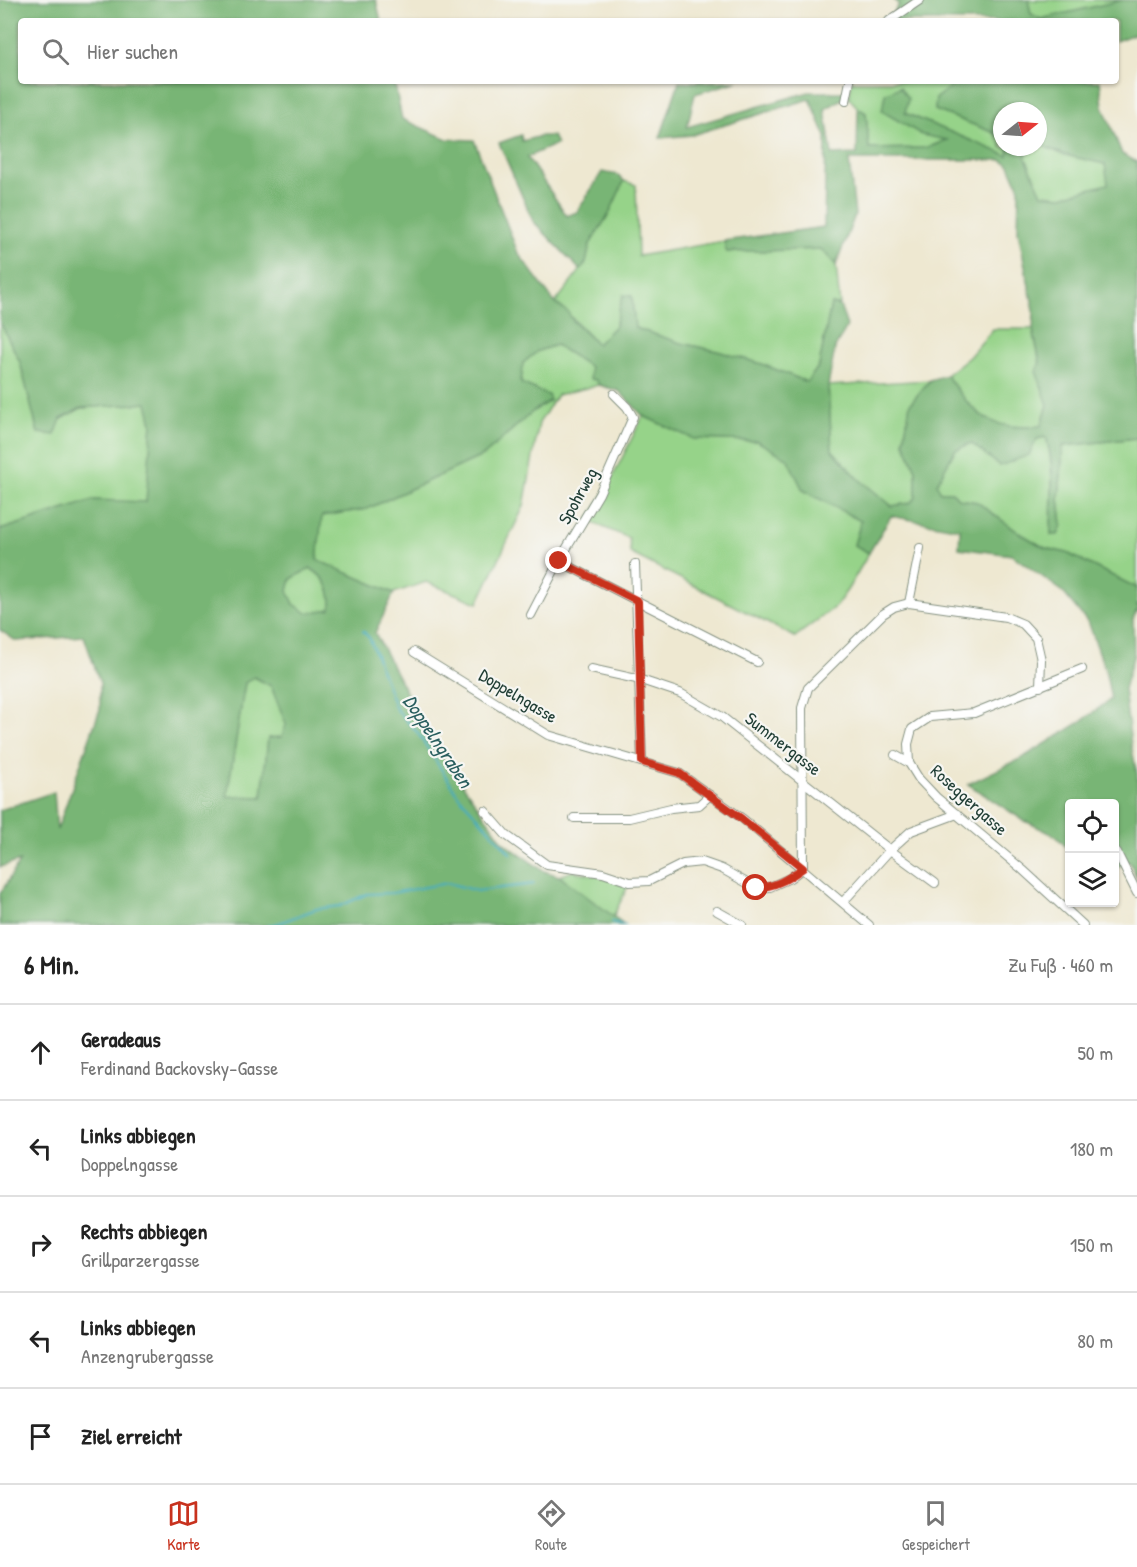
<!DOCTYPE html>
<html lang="de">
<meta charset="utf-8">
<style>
body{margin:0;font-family:"Patrick Hand",sans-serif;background:#f2f2f2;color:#222}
.controls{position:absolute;right:18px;bottom:18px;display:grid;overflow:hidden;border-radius:6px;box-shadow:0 2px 4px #0004}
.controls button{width:54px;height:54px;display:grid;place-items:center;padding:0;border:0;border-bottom:2px solid #e0e0e0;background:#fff;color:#222;font:30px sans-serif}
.compass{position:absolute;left:993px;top:102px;width:54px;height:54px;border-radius:50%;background:#fff;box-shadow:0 2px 4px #0004;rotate:73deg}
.stop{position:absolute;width:18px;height:18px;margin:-14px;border:4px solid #c8321e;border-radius:50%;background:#fff}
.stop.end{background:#c8321e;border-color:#fff;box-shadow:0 2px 6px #0008}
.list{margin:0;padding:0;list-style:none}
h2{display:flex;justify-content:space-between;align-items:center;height:78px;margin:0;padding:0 24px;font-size:26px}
h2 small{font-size:20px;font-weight:400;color:#767676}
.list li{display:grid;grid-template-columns:39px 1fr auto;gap:18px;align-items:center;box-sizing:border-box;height:96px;padding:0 24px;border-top:2px solid #e0e0e0}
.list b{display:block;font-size:22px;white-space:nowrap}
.list p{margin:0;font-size:20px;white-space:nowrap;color:#767676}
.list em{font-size:20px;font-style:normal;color:#767676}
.icon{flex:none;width:33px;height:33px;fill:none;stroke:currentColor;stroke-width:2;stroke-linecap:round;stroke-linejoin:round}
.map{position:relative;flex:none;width:1137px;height:925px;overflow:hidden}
.search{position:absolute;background:#fff;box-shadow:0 2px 4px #0004;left:18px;right:18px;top:18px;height:66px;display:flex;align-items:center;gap:15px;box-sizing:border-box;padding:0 21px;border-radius:6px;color:#767676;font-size:22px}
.sheet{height:558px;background:#fff}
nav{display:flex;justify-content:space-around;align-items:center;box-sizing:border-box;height:84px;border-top:2px solid #e0e0e0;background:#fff;font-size:16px;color:#767676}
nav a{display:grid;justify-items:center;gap:3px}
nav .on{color:#c8321e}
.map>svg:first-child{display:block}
</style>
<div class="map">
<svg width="1137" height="925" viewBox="0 0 1137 925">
<rect width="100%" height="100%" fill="#f6f6f2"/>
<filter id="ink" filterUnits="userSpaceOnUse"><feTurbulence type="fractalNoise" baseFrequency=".0167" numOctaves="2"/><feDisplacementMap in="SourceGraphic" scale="12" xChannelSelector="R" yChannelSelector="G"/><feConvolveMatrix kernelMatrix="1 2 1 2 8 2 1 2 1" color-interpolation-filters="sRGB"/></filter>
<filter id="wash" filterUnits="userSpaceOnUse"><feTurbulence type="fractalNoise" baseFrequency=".008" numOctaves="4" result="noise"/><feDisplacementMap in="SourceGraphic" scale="24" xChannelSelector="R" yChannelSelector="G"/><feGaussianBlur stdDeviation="1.35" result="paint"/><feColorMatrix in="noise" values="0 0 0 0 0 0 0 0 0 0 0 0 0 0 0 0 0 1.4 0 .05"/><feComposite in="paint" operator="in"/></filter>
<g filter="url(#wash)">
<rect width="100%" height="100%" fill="#eee8d1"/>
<g fill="#96d389" stroke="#5a885e" stroke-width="1.5">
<polygon points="1028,0 1123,0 1041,19 1031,14"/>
<polygon points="852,81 949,81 954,85 936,98 935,110 995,133 1002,140 1002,147 1010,148 1008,156 905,113 882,111 948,139 927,148 869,149 866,113 858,108 849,98"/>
<polygon points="1038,144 1065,155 1105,164 1109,184 1062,196 1042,194 1025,156 1034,147 1038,147"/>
<path d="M624 181 636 185 638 256 724 241 726 252 822 249 836 265 840 306 831 304 819 366 807 382 762 364 717 351 681 343 635 328 623 296 615 326 598 345C583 331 571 314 555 303L586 263 590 244 609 214Z"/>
<polygon points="0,322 20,362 38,433 81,408 148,403 152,423 147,503 93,500 0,530"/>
<path d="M993 329H1033L1048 405 1041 426C988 431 975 415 946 375L969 357Z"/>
<polygon points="556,345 591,367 599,385 557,395 539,423 524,506 478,603 426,582 394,593 317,561 321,516 367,509 484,455 532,412 550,401 548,395 521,383 523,363 538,351"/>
<polygon points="930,380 910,404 904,442 916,470 916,497 910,503 892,506 860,480 832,450 828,386"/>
<polygon points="643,416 694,439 757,441 788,458 803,490 861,521 854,545 869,553 848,589 836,606 795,637 630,553 629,538 588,521 607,488"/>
<path d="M1046 437C1055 468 1051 503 1051 535L1062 525 1059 498 1063 446 1137 438V588L1067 553 1045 548 1018 532 977 502 959 499 952 492H939L937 483 955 450 971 443 1000 466 1037 439Z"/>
<path d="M310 568C327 578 332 591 331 609L307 614 294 604 287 591 291 579Z"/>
<polygon points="254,677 271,686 286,724 282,737 268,738 262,797 227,796 245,683"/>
<polygon points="573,871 600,876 628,886 613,917 559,876"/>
</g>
<g fill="#78b575" stroke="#4c7954" stroke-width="1.5" fill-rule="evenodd">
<path d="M0 0H376L381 21H21V81H394L402 119 447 139 474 140 518 253 555 303 568 312 573 321 597 344 615 326 623 295 632 296 635 328 681 343 717 351 762 364 807 382 819 366 831 304 840 306 847 326 835 348 828 386 832 450 860 480 892 506 910 503 916 497V470L904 441 910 404 930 380 946 375C975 414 988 432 1041 426L1048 405 1036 371 1040 362 1033 329 1034 311 1018 231 1019 188 1009 165 1002 160H849L855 215 836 265 821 249 726 252 724 241 824 227 826 137 810 99 692 135 660 138 679 82 738 81 695 94 687 127 809 92H845L844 98 825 109 832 155 857 154 858 108 866 113 869 149 927 148 947 140 922 135 882 111 885 94 900 87 908 99 905 113 1008 156 1009 147H1034L1025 156 1042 194 1062 196 1108 184 1105 164 1065 155 1038 144V111H1002V140L995 133 935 110 936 98 953 85 949 81H1100L1103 106 1122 154 1137 162V438L1063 446 1059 498 1062 525 1058 535H1051C1051 504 1056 467 1046 437L1037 439 1029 455 1000 466 971 443 955 450 937 483 940 492H952L959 499 977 502 1018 532 1045 548 1067 553 1137 588V610L1133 619 1134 654 1124 689 1131 744 1137 774V879L1130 862 1120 865 1115 870 1114 804H1070L1069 850 1056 836 1023 820 968 784 1024 757 1079 723 1111 699 1105 669 1089 624 1062 591 1012 555 959 548 960 529 891 516 869 553 854 545 861 521 803 490 787 458 757 441 694 439 643 416 619 391 599 385 596 380 590 379V367L556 345 538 351 523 363 521 383 548 395 550 400 532 412 484 455 367 509 322 516 317 560 394 593 375 633 432 741 504 843 544 871 559 876 625 925H0V894L20 861 0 867V810L54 792 57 830 100 709V683L84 636 16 641 0 630V530L94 500 146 502 152 423 147 403 81 408 61 419 55 435 38 433 20 362 0 322ZM310 568C327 578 332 591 331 609L307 613 294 604 288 591 291 579ZM254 677 271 686 286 724 282 737 268 738 262 797 227 796 245 683Z"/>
<polygon points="894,0 1028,0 1031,14 1041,19 1123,0 1137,0 1137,33 1116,41 1116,21 888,21 899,5"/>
<polygon points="521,135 522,141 541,136 553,136 557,144 527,157 567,216 577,212 602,172 618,175 624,181 609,214 590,244 586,263 580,270 533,221 499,143"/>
</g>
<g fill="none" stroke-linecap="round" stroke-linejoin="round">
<g stroke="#41acc1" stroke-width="2">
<polyline points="363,631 370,639 396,709 417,732 458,795 511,854"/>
<polyline points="612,922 626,925"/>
<polyline points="269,925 279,923 316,909 340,906 367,894 392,893 448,883 477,891 534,884"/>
</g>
</g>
</g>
<g filter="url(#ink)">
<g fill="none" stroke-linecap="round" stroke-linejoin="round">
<g stroke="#869282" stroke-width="10">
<g id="minor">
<polyline points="889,21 920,0"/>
<polyline points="846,101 850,81"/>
<polyline points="559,561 757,662"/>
<polyline points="635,564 642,762"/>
<polyline points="909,603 920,548"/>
<polyline points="531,615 559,561 599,494 633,417 627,407 614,394"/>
<polyline points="414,652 548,735 679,773 743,819 869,925"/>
<polyline points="591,669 641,680 680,693 722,717 890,850 935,883"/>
<polyline points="1082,669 974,713 930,717 912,729 908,744 909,763 919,779 936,797 1023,870 1083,925"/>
<polyline points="895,755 909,763"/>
<polyline points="485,811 506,835 547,865 603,873 630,882 649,881 683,864 702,862 722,869 756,888 770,887 790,878 803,868 802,708 808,688 883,614 894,607 909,603 1006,617 1023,624 1036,638 1041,660 1040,687"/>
<polyline points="574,818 629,818 671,808 699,805 710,795"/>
<polyline points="1117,853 1137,893"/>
<polyline points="843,902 890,850 911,831 957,814"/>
<polyline points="717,911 742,925"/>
</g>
</g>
<use href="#minor" stroke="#fff" stroke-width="8"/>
</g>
</g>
<g fill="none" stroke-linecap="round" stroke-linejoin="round" filter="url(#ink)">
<path stroke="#c8321e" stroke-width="8" d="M559 561 638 601 642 762 679 773 742 819 803 868C788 879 775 887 756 888"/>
</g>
<g text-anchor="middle" stroke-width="4.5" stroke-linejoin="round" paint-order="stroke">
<g font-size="18" fill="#1f3d34" stroke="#f6f6f2">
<text transform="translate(578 496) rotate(-61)" y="6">Spohrweg</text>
<text transform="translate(518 696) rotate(31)" y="6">Doppelngasse</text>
<text transform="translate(783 744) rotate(38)" y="6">Summergasse</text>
<text transform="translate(969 800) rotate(42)" y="6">Roseggergasse</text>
</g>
<g font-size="20" font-style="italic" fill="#295e5e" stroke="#f6f6f2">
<text transform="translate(438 741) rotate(56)" y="7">Doppelngraben</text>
</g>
</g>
</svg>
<div class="controls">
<button><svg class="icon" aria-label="locate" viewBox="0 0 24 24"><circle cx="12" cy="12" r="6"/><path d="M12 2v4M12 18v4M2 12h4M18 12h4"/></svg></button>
<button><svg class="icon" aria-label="layers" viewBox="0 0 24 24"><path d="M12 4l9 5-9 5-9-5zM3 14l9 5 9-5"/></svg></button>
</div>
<svg class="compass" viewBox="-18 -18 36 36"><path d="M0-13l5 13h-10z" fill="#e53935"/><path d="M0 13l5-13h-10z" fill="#767676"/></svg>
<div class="stop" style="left:756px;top:888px"></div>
<div class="stop end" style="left:559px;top:561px"></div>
<div class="search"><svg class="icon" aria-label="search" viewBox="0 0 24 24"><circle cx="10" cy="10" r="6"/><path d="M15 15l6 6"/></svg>Hier suchen</div>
</div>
<section class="sheet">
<h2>6 Min.<small>Zu Fuß · 460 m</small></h2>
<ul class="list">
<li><svg class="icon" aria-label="ahead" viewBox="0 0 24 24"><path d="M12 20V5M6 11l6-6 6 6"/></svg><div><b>Geradeaus</b><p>Ferdinand Backovsky-Gasse</p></div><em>50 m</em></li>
<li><svg class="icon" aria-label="left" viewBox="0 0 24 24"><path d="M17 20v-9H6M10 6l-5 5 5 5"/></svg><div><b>Links abbiegen</b><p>Doppelngasse</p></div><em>180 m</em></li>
<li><svg class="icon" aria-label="right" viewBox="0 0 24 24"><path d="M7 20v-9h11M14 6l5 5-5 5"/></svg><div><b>Rechts abbiegen</b><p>Grillparzergasse</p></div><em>150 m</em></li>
<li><svg class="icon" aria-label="left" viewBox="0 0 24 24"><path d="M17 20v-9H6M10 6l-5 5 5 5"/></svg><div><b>Links abbiegen</b><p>Anzengrubergasse</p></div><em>80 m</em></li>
<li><svg class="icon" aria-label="arrive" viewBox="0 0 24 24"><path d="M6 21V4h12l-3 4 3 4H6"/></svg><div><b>Ziel erreicht</b></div></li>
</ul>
</section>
<nav>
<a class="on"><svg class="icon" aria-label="map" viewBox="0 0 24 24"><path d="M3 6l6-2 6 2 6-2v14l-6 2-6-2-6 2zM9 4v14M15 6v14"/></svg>Karte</a>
<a><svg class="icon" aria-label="directions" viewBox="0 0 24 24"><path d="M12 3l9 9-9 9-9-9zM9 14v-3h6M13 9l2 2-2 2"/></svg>Route</a>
<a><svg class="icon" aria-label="saved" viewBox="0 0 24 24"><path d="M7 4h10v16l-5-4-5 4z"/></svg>Gespeichert</a>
</nav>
